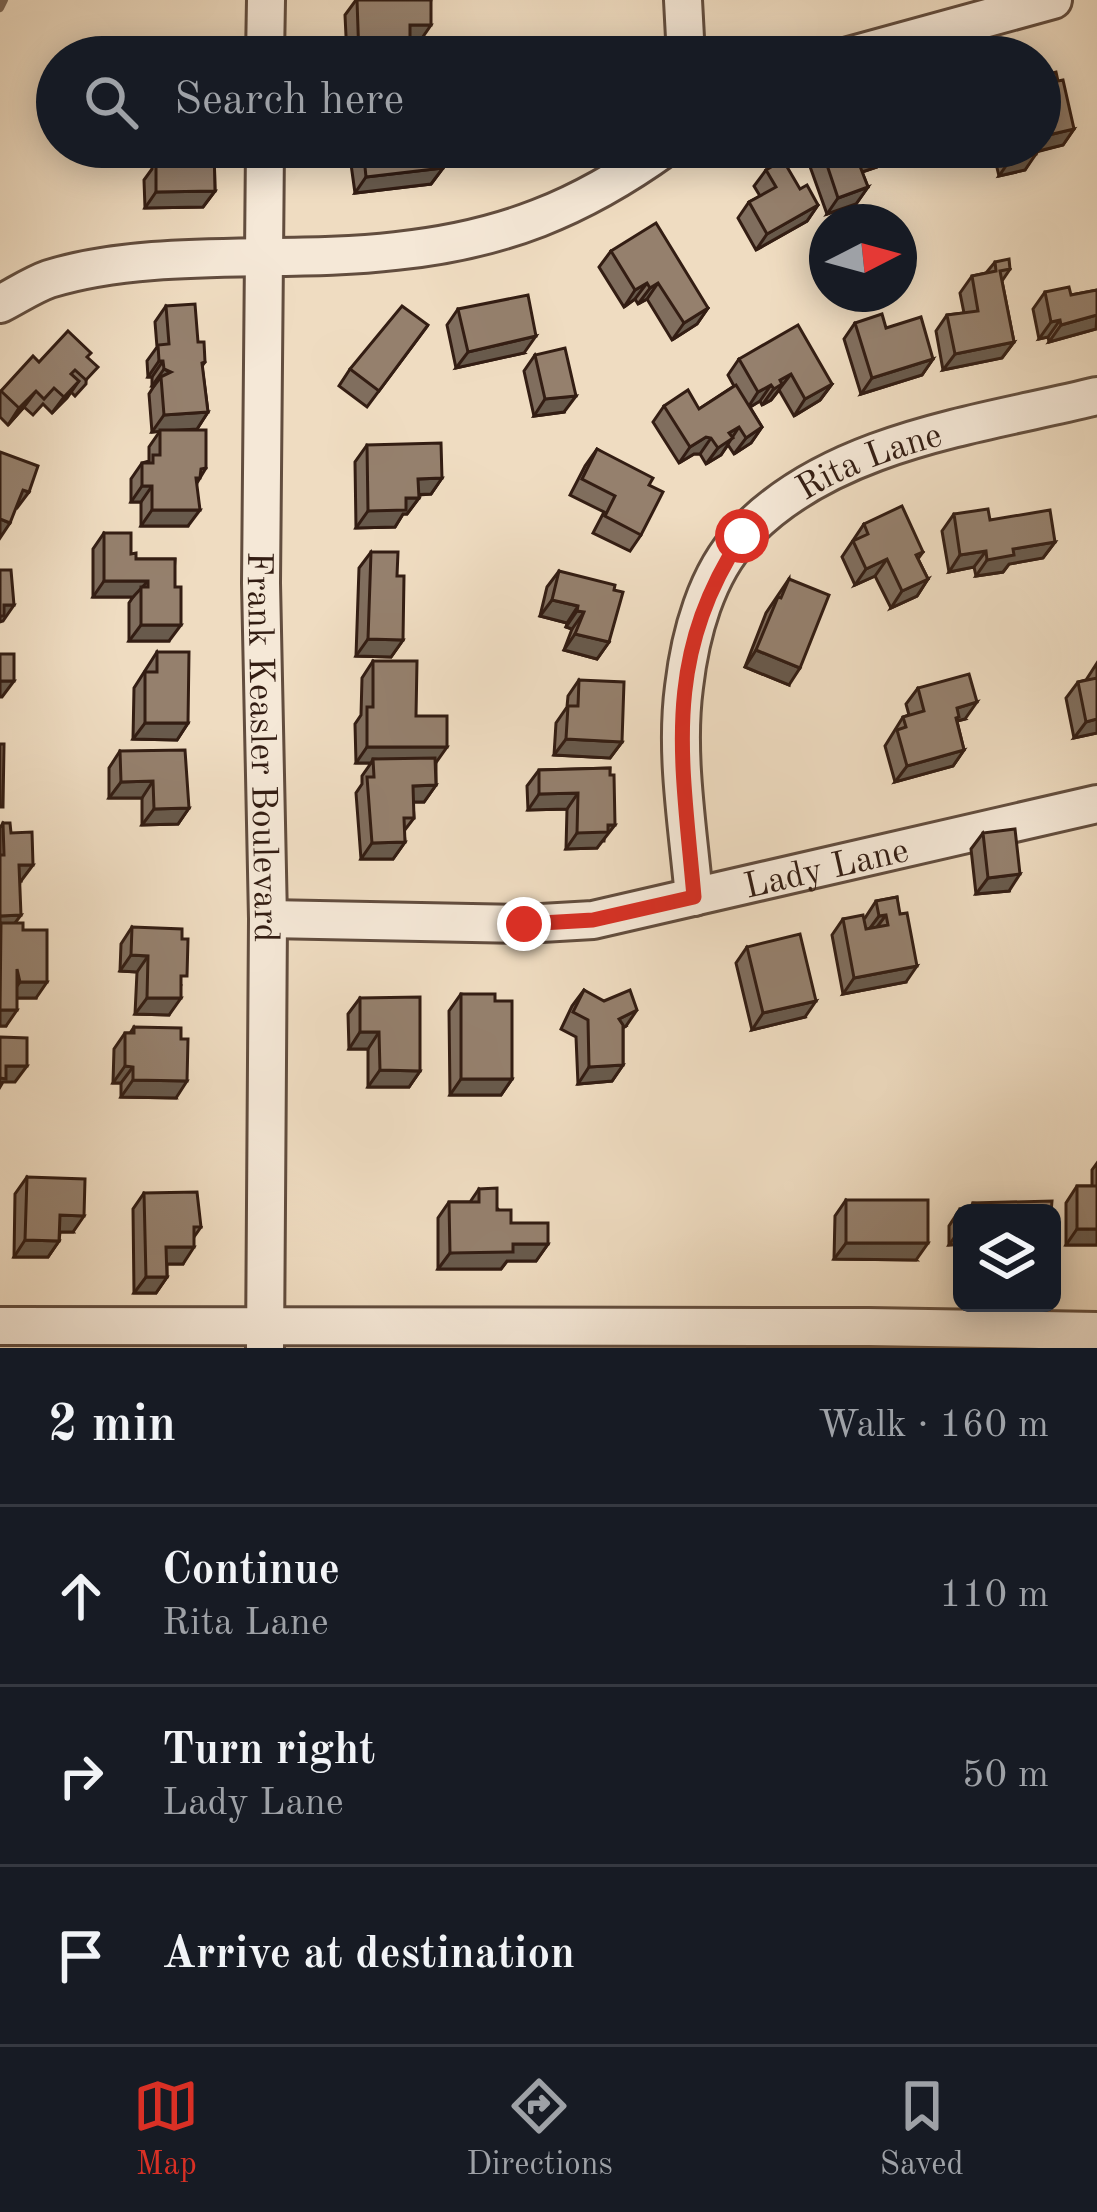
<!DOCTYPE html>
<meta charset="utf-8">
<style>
body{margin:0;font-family:"Old Standard TT",serif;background:#20242c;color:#f1f3f6}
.controls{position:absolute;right:36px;bottom:36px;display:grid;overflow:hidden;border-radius:18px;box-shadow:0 6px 30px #0003}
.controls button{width:108px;height:108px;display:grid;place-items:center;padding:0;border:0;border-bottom:3px solid #363941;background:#171b24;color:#f1f3f6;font:60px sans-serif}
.compass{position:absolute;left:809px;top:204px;width:108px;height:108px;border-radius:50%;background:#171b24;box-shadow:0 6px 30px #0003;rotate:84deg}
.stop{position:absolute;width:36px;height:36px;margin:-27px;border:9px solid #d93025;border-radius:50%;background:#fff}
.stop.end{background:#d93025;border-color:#fff;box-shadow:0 3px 12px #0008}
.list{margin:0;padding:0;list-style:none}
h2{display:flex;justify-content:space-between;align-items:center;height:156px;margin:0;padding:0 48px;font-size:51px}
h2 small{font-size:39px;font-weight:400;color:#9ea1a6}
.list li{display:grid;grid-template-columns:78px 1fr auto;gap:36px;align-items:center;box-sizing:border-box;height:180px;padding:0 48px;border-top:3px solid #363941}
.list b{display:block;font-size:45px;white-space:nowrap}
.list p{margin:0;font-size:39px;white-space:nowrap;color:#9ea1a6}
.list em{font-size:39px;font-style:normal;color:#9ea1a6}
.icon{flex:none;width:66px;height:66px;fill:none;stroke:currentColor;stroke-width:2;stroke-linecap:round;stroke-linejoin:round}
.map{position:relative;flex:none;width:1097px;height:1348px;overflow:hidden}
.search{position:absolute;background:#171b24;box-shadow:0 6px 30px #0003;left:36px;right:36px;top:36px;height:132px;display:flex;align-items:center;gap:30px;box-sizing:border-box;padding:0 42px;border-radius:66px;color:#9ea1a6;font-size:45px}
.sheet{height:696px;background:#171b24}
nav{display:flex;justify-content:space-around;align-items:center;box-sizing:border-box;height:168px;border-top:3px solid #363941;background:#171b24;font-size:33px;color:#9ea1a6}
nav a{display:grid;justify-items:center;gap:6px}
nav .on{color:#d93025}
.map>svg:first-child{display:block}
</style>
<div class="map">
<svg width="1097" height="1348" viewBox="0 0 1097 1348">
<rect width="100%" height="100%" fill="#efdcc1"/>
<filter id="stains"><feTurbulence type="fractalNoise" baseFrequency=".00167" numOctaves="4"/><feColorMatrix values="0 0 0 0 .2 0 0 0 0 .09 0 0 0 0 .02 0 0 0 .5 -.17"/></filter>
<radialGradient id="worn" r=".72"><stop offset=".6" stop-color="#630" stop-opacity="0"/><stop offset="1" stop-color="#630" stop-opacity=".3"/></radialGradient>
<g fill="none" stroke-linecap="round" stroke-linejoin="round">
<polyline stroke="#7d6958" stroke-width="8" points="0,8 4,0"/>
<g stroke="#624d3e" stroke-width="42">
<g id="minor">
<polyline points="683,0 686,57"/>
<polyline points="265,57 266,0"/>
<polyline points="845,57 1053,0"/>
<path id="s1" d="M265 147 261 583 268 919 265 1348"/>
<path d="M0 304C16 296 32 285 49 279 153 247 288 264 396 251 502 240 580 209 666 147"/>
<path id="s2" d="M694 897C688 828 675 755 684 687 690 635 706 574 743 535 831 441 979 425 1097 396"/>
<path id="s3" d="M268 919 524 924 593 920 1097 804"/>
<polyline points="0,1326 869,1327 1097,1331"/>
</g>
</g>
<use href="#minor" stroke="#f5e8d7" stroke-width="36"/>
</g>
<g fill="#806e5e" stroke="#331d13" stroke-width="3">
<polygon points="356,0 431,0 420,41 410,41 410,45 402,57 347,57 345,15"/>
<polygon points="1074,129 1063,145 1036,152 1025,170 999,176 992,147 1040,147"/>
<polygon points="152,147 214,147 215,191 203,207 145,208 144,180 152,169"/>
<polygon points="358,147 441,147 443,168 431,184 355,193 350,157"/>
<polygon points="803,147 888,147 889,150 877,167 862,172 868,187 856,204 827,214"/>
<polygon points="766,170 800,189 818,205 807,221 756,250 738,218 749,202 760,196 754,186"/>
<polygon points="611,251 708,308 697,324 672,340 647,299 638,304 635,299 624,307 599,267"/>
<polygon points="995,262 1010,269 1002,281 1014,342 1002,358 943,370 936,331 947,315 964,313 960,293 972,276 986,273"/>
<polygon points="1097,290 1096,329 1049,342 1048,337 1039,339 1033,309 1045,292 1071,295"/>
<polygon points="166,306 198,342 205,362 202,366 208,412 197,429 171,430 206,468 197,483 188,526 141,526 141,502 131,502 131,479 142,463 149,461 149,447 160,431 152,432 149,394 154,386 152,386 152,377 148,377 147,361 157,347 155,322"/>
<polygon points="458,309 524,353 456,368 447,325"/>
<polygon points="855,323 886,328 933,359 922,375 861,394 844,339"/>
<polygon points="428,325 367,407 339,386 350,369"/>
<polygon points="535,355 564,412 534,416 524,371"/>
<polygon points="87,358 86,384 75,396 71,392 52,413 43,404 33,415 24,407 8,425 0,417 0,392 39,362"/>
<polygon points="739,359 832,384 820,400 794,416 779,390 771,400 762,405 760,401 750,407 762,427 751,443 734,454 728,445 721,455 706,464 700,454 694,454 679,463 653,422 664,406 699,409 734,386 728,375"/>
<polygon points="367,445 442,478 431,494 419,495 419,498 407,514 403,514 395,527 356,528 355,462"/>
<polygon points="597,449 649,485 641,535 630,551 593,533 604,512 570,495 585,466"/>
<polygon points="954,514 990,520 1055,542 1043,558 1009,564 1003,572 976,576 974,567 949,572 942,531"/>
<polygon points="864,524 923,552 918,559 928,579 917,596 891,608 875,576 855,585 842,557"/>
<polygon points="104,533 136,559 175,559 169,641 129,641 129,603 133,597 93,597 93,549"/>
<polygon points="371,552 403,640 391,657 356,656 359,568"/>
<polygon points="559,571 609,642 597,659 564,650 572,629 566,627 567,623 540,616 547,587"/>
<polygon points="789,579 789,685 745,667 766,613"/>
<polygon points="157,652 188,723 177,740 133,739 134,688"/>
<polygon points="373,661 416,716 436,763 436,785 424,802 413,802 414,818 404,831 405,842 393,859 361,859 356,793 362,784 362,776 371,763 356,763 355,724 361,715 362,678"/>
<polygon points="1097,663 1097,733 1074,738 1066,698 1078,682 1086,680"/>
<polygon points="579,680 622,742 610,758 554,755 556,723 567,707 568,696"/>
<polygon points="918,688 965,719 957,721 964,750 953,766 895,782 885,746 903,717 909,715 906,704"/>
<polygon points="120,751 189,808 178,824 142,825 142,798 109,798 109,768"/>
<polygon points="610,768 604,841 601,841 597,848 566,849 567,809 528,810 527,786 539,770"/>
<polygon points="3,823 11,833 21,881 20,881 15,923 23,930 36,998 17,998 6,1026 0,1026 0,828"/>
<polygon points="983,833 1009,891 976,894 971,849"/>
<polygon points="897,897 906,982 843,994 832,935 843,919 865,918 876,901"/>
<polygon points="132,927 181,985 169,1015 135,1014 137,972 120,971 121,944"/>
<polygon points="747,947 805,1017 752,1030 736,963"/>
<polygon points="584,990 626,1026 623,1028 623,1065 612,1081 578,1084 576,1037 561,1029 572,1006"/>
<polygon points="461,994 495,1001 512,1079 501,1095 450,1095 449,1011"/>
<polygon points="360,998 420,1071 409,1087 368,1087 368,1049 349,1049 348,1014"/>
<polygon points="134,1027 176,1098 121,1097 121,1083 113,1083 114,1049 125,1033 130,1033"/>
<polygon points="1097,1163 1097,1245 1066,1245 1066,1203 1077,1186 1092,1186 1092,1170"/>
<polygon points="27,1177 73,1232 60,1232 59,1241 48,1257 14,1257 15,1194"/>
<polygon points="479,1189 511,1223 548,1244 536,1261 507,1261 501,1269 438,1269 438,1218 449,1202 470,1202"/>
<polygon points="144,1193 201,1227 194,1237 183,1264 167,1264 167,1277 156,1293 134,1293 133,1209"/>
<polygon points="846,1200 916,1260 834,1259 835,1216"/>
<polygon points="973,1203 1051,1213 962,1213 962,1244 949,1245 949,1226 960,1209 969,1209"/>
</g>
<g fill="#685a4c" stroke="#331d13" stroke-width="3">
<polygon points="410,25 431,25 420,41 398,42"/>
<polygon points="399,45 410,45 402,57 391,57"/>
<polygon points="1074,129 1063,145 1022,155 1027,147 1040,147 1040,137"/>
<polygon points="889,150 877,167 847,177 858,161"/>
<polygon points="1036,154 1025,170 999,176 1010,160"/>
<polygon points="443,168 431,184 355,193 366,177"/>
<polygon points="868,187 856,204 827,214 838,198"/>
<polygon points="215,191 203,207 145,208 156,192"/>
<polygon points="818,205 807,221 756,250 767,234"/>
<polygon points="647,283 635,299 624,307 635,290"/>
<polygon points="658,283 647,299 638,304 650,288"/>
<polygon points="708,308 697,324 672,340 684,323"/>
<polygon points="1097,315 1096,329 1049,342 1061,325"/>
<polygon points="1060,320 1048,337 1039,339 1051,322"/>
<polygon points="536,336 524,353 456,368 468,352"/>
<polygon points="1014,342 1002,358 943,370 955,354"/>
<polygon points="933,359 922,375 861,394 872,378"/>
<polygon points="159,361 163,361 152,377 148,377"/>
<polygon points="164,369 171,372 161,377 154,386 152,386"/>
<polygon points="791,374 771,400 762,405 780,380"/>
<polygon points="79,381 67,398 52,413 64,397"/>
<polygon points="832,384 820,400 794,416 805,399"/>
<polygon points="771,385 760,401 747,409 758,392"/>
<polygon points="36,391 24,407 8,425 19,408"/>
<polygon points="576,396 564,412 534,416 545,399"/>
<polygon points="208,412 197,429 152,432 164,415"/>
<polygon points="739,427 721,455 706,464 729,433"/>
<polygon points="762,427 751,443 734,454 746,438"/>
<polygon points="706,437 711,438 700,454 694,454 679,463 690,447"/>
<polygon points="442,478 431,494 407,495 418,479"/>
<polygon points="142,486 152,486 141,502 131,502"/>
<polygon points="23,490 29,492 17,508 11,506"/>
<polygon points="406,498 419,498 407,514 403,514 395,527 356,528 368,511"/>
<polygon points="152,510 200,510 188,526 141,526"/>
<polygon points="0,519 10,523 0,538"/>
<polygon points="1055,542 1043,558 1009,564 1003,572 976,576 987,560 1013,549"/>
<polygon points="986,551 974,567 949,572 960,555"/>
<polygon points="887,559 875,576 855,585 866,569"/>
<polygon points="928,579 917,596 891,608 902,591"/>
<polygon points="104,581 148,581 133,597 93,597"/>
<polygon points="552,600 578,606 567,623 540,616"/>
<polygon points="4,605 14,605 3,621 0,622 0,610"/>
<polygon points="577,611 584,612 572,629 566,627"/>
<polygon points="141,625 181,625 169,641 129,641"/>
<polygon points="575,634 609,642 597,659 564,650"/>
<polygon points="368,639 403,640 391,657 356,656"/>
<polygon points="756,650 800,668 789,685 745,667"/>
<polygon points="0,681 14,681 2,697 0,697"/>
<polygon points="977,702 965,719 957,721 957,708"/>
<polygon points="1097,719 1097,733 1074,738 1086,722"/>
<polygon points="145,723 188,723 177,740 133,739"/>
<polygon points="566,739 622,742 610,758 554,755"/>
<polygon points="367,747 447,747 435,764 373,759 371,763 356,763"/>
<polygon points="964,750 953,766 895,782 907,766"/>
<polygon points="153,781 142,798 109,798 121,782"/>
<polygon points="436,785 424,802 402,802 413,786"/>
<polygon points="578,793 567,809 528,810 539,794"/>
<polygon points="189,808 178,824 142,825 154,809"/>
<polygon points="608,825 615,825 597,848 566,849 577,833"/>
<polygon points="405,842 393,859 361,859 372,843"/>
<polygon points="19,865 33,865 21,881 8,882"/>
<polygon points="1020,874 1009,891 976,894 988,878"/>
<polygon points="21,915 9,931 1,923 0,925 0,916"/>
<polygon points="886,915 874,931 867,932 879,916"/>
<polygon points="131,955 148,956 137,972 120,971"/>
<polygon points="917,966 906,982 843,994 854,978"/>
<polygon points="20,982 47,982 36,998 8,998"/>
<polygon points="147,998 181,998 169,1015 135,1014"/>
<polygon points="816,1001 805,1017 752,1030 763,1013"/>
<polygon points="0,1010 17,1010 6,1026 0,1026"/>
<polygon points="637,1010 626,1026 608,1035 619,1019"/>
<polygon points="360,1032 379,1032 368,1049 349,1049"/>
<polygon points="623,1065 612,1081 578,1084 589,1067"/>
<polygon points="6,1066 27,1066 15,1082 3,1082 0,1087 0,1075"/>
<polygon points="125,1066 133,1067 121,1083 113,1083"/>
<polygon points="380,1070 420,1071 409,1087 368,1087"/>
<polygon points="461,1079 512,1079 501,1095 450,1095"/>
<polygon points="133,1080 187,1081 176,1098 121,1097"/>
<polygon points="60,1215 84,1216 73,1232 48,1232"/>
<polygon points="961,1228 962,1244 949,1245"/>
<polygon points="1077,1229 1097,1229 1097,1245 1066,1245"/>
<polygon points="25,1240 59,1241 48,1257 14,1257"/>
<polygon points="846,1243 928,1243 916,1260 834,1259"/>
<polygon points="513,1244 548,1244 536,1261 507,1261 501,1269 438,1269 450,1253"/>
<polygon points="166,1247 194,1247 183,1264 155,1264"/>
<polygon points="146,1277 167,1277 156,1293 134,1293"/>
</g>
<g fill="#95806d" stroke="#331d13" stroke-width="3">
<polygon points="357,0 431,0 431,25 410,25 410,45 399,45 399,57 359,57"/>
<polygon points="614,48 621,57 602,57"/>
<polygon points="1056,72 1058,81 1063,80 1074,129 1040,137 1040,76"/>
<polygon points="163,147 214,147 215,191 156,192 156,164 164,164"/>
<polygon points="363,147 441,147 443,168 366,177"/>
<polygon points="821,147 888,147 889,150 858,161 868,187 838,198"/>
<polygon points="1007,147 1035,147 1036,154 1010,160"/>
<polygon points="783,160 800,189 807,185 818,205 767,234 749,202 776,187 766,170"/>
<polygon points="656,223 708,308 684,323 658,283 650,288 647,283 635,290 611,251"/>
<polygon points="1009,259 1010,269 1000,271 1014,342 955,354 947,315 978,311 972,276 996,271 995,262"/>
<polygon points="1069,287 1071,295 1097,290 1097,315 1061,325 1060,320 1051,322 1045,292"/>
<polygon points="528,295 536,336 468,352 458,309"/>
<polygon points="195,304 198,342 204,342 205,362 202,363 208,412 164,415 161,377 171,372 164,369 163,361 159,361 158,345 169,344 166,306"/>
<polygon points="402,306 428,325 379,391 350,369"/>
<polygon points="882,314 886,328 921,317 933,359 872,378 855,323"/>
<polygon points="798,325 832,384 805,399 791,374 780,380 782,384 774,389 771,385 758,392 739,359"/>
<polygon points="68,331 91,353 87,357 98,367 86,380 75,370 71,374 79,381 64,397 54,388 44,399 36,391 19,408 1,391 33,356 39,362"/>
<polygon points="565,348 576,396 545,399 535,355"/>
<polygon points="736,385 762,427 746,438 739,427 729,433 733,438 718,448 711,438 706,437 690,447 664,406 688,390 699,409"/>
<polygon points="160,430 206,430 206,468 201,469 200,478 196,478 200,510 152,510 152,486 142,486 142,463 153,463 153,455 160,455"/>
<polygon points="441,443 442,478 418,479 419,498 406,498 406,510 368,511 367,445"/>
<polygon points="597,449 653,478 649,485 663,492 641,535 605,516 615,496 582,479"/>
<polygon points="0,452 38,466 29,492 23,490 10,523 0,519"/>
<polygon points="902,506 923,552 916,555 928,579 902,591 887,559 866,569 853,541 868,534 864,524"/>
<polygon points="988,509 990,520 1050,510 1055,542 1013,549 1014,555 987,560 986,551 960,555 954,514"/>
<polygon points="104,533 131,533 131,554 136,553 136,559 175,559 175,587 181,587 181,625 141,625 141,587 148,587 148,581 104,581"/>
<polygon points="371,552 398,552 397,576 404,576 403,640 368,639"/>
<polygon points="0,570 11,570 14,605 4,605 4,616 0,616"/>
<polygon points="559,571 615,585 614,590 623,592 609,642 575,634 584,612 577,611 578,606 552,600"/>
<polygon points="789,579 829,595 800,668 756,650 778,597 781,598"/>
<polygon points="157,652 189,652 188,723 145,723 145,672 157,672"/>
<rect x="0" y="654" width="14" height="27"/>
<polygon points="373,661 417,661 416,716 447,716 447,747 367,747 367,707 373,707"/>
<polygon points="969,674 977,702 957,708 959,717 956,718 964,750 907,766 897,730 906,727 903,717 924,711 918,688"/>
<polygon points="1097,678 1097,719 1086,722 1078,682"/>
<polygon points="579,680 624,682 622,742 566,739 568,706 578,706"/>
<polygon points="0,744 4,744 3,807 0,807"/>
<polygon points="185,750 189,808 154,809 153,781 121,782 120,751"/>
<polygon points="435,758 436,785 413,786 414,818 404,818 405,842 372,843 367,777 374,777 373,759"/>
<polygon points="610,768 610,775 614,775 615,825 608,825 608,832 577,833 578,793 539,794 539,770"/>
<polygon points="3,823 10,823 11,833 32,832 33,865 19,865 21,915 0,916 0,855 4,855"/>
<polygon points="1015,829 1020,874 988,878 983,833"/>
<polygon points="897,897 900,914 907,913 917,966 854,978 843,919 863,915 866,929 888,925 886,915 879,916 876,901"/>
<polygon points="1,923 23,923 23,930 47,930 47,982 20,982 17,969 17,1010 0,1010"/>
<polygon points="132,927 182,929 182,939 188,939 187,976 181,976 181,998 147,998 148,956 131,955"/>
<polygon points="800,934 816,1001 763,1013 747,947"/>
<polygon points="584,990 604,1001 630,990 637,1010 619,1019 623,1025 623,1065 589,1067 588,1020 573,1012"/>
<polygon points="461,994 495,994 495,1001 512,1001 512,1079 461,1079"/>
<polygon points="420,997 420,1071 380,1070 379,1032 360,1032 360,998"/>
<polygon points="134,1027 181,1028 181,1039 188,1039 187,1081 133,1080 133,1067 125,1066 125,1033 134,1033"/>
<polygon points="0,1037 27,1038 27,1066 6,1066 6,1079 0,1078"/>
<polygon points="27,1177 85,1179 84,1216 60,1215 59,1241 25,1240"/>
<rect x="1077" y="1186" width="20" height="43"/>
<polygon points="497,1188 497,1210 511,1210 511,1223 548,1223 548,1244 513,1244 513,1252 450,1253 449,1202 479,1202 479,1189"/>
<polygon points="197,1192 201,1227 194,1227 194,1247 166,1247 167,1277 146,1277 144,1193"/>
<rect x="846" y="1200" width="82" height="43"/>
<polygon points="1052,1201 1051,1213 962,1213 961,1228 960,1209 974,1209 973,1203"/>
</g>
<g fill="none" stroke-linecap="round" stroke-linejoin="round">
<path stroke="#d93025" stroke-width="15" d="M524 924 593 920 694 897C682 758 661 660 742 536"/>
</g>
<g text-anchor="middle" stroke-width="12" stroke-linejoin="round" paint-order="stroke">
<g font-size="36" fill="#331d13" stroke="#f5e8d7">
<text dy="13" stroke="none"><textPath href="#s2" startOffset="525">Rita Lane</textPath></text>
<text dy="13" stroke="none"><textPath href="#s1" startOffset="600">Frank Keasler Boulevard</textPath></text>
<text dy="13" stroke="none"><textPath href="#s3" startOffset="564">Lady Lane</textPath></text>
</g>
</g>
<rect width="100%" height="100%" filter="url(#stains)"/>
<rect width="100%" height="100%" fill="url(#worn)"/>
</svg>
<div class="controls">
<button><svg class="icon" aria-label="layers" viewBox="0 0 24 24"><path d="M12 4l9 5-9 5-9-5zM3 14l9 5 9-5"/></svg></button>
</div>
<svg class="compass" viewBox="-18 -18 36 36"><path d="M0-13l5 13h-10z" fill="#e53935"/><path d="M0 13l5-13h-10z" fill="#9ea1a6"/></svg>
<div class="stop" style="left:742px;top:536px"></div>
<div class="stop end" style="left:524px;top:924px"></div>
<div class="search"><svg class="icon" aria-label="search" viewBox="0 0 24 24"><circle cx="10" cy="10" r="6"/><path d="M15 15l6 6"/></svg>Search here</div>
</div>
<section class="sheet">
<h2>2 min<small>Walk · 160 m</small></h2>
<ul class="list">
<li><svg class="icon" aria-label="ahead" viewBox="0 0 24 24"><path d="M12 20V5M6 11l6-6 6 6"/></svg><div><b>Continue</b><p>Rita Lane</p></div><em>110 m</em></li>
<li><svg class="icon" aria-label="right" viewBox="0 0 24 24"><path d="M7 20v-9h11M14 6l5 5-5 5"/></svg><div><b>Turn right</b><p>Lady Lane</p></div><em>50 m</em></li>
<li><svg class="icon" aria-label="arrive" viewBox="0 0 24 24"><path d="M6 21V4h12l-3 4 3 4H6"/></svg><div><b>Arrive at destination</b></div></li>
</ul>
</section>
<nav>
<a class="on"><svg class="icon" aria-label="map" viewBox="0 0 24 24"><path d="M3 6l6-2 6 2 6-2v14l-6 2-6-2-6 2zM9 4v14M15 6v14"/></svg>Map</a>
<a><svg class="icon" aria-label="directions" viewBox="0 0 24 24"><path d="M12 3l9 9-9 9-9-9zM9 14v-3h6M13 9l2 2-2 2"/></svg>Directions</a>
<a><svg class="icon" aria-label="saved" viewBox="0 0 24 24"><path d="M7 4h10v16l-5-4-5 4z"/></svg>Saved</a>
</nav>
